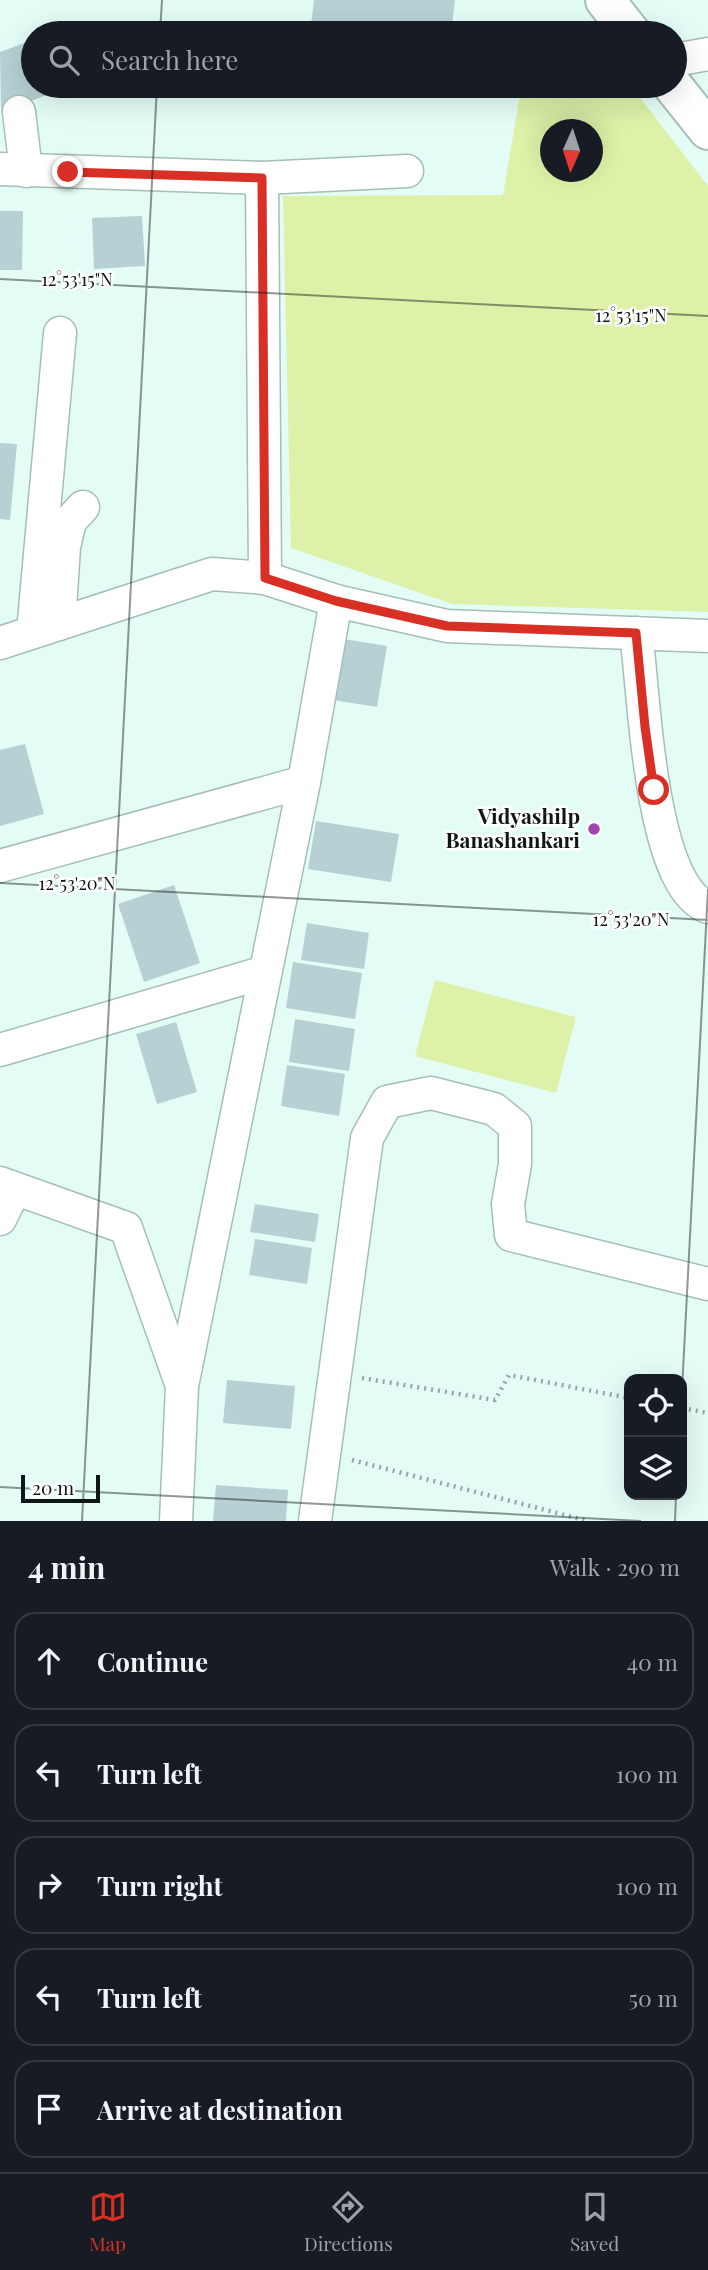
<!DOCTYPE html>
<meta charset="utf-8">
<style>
body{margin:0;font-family:"Playfair Display",serif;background:#242831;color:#f1f3f6}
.controls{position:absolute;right:21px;bottom:21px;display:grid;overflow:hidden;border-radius:14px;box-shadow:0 7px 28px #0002}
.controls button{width:63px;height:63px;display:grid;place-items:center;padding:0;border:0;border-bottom:2px solid #363941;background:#171b24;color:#f1f3f6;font:35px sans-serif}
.compass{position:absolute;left:540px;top:119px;width:63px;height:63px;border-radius:50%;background:#171b24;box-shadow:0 7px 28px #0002;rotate:183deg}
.scale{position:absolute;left:21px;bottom:18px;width:79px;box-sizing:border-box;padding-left:7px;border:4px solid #0e1715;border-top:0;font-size:19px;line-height:24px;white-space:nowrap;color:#0e1715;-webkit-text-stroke:5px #fff;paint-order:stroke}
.stop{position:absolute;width:21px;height:21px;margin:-16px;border:5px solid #d93025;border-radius:50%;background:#fff}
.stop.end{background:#d93025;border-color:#fff;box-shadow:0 2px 7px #0008}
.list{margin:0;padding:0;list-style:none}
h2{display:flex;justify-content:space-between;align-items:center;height:91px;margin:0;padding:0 28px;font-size:30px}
h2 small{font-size:23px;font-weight:400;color:#9ea1a6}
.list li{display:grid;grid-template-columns:46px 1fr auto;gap:21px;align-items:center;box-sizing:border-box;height:98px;margin:0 14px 14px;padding:0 14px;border:2px solid #363941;border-radius:21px}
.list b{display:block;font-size:26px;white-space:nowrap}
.list em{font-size:23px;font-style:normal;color:#9ea1a6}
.icon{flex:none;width:38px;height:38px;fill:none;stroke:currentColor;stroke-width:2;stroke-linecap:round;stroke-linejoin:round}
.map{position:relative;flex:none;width:708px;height:1521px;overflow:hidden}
.search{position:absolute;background:#171b24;box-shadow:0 7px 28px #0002;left:21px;right:21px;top:21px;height:77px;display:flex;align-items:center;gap:18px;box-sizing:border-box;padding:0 24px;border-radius:38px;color:#9ea1a6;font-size:26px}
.sheet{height:651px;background:#171b24}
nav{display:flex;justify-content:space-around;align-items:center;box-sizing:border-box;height:98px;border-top:2px solid #363941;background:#171b24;font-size:19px;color:#9ea1a6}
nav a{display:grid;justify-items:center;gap:4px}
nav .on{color:#d93025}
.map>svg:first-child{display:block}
</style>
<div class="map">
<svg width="708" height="1521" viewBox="0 0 708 1521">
<rect width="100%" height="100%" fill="#e3fdf6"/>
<g fill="#ddf1a8" fill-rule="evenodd">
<path d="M553 86H631L708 186V612L452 604 291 548 283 196 503 195 521 89ZM550 130H592V172H550Z"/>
<polygon points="435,980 576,1017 556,1093 415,1056"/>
</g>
<g fill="#b6d0d4">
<polygon points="314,0 455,0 451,33 310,33"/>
<polygon points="33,40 33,86 71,86 1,112 0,52"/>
<polygon points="0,211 23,211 22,270 0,270"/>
<polygon points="142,216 145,266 94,269 92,218"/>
<polygon points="0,443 17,444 10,520 0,519"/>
<polygon points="338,638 387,646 377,707 327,699"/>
<polygon points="25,744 44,814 0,826 0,750"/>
<polygon points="316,821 399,834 391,882 308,869"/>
<polygon points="174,885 200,963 144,982 118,904"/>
<polygon points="307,923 369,933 364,969 301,960"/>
<polygon points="293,962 362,973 355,1019 286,1008"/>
<polygon points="295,1019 355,1029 349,1071 289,1062"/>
<polygon points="176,1022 197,1092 157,1104 136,1034"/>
<polygon points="287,1065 345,1074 339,1116 281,1106"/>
<polygon points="255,1204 319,1214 315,1242 250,1232"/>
<polygon points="255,1239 312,1248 307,1284 249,1275"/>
<polygon points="227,1380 295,1386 291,1429 223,1423"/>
<polygon points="216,1485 288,1490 286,1521 213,1521"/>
</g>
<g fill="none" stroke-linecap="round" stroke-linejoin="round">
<g stroke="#a5beb8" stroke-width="35">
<g id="minor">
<polyline points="675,60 708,54"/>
<polyline points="19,112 26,171"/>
<polyline points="0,169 262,178 265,578"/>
<polyline points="262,178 407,171"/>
<polyline points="59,624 64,547 70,521 83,507"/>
<polyline points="33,632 60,333"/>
<path d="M636 633C644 688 649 887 708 907"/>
<polyline points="0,643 212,574 265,578 336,601 447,626 708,636"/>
<polyline points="0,866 304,782"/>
<polyline points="0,1050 265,972"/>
<polyline points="0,1183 126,1228 182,1386 176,1521"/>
<polyline points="0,1219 15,1189"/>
<polyline points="182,1386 304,782 336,601"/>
<polyline points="315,1521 367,1138 387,1102 431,1093 494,1109 515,1126 515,1164 508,1204 511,1235 708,1284"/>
</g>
</g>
<g stroke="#a5beb8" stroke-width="42">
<g id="major">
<polyline points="605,0 631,33"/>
<polyline points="673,86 708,130"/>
</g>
</g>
<g stroke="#93a7a2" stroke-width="4.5" stroke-dasharray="2 5" stroke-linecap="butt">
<polyline points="362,1378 495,1400 509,1375 629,1398"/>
<polyline points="682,1408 708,1413"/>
<polyline points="352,1460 588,1521"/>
</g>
<use href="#minor" stroke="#fff" stroke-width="32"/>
<use href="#major" stroke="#fff" stroke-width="38"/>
</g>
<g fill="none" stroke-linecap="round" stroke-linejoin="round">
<polyline stroke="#d93025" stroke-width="9" points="68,172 262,178 265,578 336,601 447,626 636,633 645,727 654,790"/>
</g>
<path fill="none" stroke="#0e1715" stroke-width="2" stroke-opacity="0.45" d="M160 33 162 0M0 279 708 316M0 883 708 920M682 1390 708 889M0 1487 641 1521M82 1521 157 86M675 1521 676 1495"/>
<circle fill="#a244ae" stroke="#fff" stroke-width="2.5" cx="594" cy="829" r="7"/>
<g text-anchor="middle" stroke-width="5" stroke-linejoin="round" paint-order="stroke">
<g font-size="21" font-weight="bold" fill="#0e1715" stroke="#fff" text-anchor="end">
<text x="580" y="824">Vidyashilp<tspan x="580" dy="24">Banashankari</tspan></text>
</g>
</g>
<g font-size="18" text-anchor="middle" fill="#0e1715" stroke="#fff" stroke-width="5" stroke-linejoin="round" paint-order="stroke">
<text x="77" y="286">12°53'15"N</text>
<text x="631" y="322">12°53'15"N</text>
<text x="77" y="890">12°53'20"N</text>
<text x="631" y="926">12°53'20"N</text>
</g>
</svg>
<div class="controls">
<button><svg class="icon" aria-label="locate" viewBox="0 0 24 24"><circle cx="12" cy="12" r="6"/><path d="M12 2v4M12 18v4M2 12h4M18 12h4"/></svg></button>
<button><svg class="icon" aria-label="layers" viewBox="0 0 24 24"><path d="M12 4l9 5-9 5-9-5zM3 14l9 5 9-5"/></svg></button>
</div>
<svg class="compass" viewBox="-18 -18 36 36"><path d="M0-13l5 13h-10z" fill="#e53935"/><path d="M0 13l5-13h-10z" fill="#9ea1a6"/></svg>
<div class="scale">20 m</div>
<div class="stop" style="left:654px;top:790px"></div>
<div class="stop end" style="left:68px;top:172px"></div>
<div class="search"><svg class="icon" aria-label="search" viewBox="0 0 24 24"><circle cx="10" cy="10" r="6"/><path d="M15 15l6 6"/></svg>Search here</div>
</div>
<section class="sheet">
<h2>4 min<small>Walk · 290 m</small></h2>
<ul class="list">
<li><svg class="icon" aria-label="ahead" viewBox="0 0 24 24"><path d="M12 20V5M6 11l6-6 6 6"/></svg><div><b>Continue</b></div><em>40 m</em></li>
<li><svg class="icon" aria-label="left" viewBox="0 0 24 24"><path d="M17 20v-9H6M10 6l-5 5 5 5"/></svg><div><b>Turn left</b></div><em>100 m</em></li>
<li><svg class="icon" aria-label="right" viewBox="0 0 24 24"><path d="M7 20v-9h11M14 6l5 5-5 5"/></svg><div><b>Turn right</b></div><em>100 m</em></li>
<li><svg class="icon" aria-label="left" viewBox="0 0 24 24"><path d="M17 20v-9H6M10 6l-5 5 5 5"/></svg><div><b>Turn left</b></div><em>50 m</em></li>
<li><svg class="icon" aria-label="arrive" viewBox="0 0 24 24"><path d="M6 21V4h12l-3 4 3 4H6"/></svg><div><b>Arrive at destination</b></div></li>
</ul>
</section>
<nav>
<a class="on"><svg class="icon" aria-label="map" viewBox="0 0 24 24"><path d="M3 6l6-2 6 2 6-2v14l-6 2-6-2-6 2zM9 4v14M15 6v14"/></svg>Map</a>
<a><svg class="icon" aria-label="directions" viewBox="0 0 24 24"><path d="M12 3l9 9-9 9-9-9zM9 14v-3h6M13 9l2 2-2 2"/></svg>Directions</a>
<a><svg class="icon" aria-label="saved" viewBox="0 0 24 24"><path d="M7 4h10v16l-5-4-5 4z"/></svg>Saved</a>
</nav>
